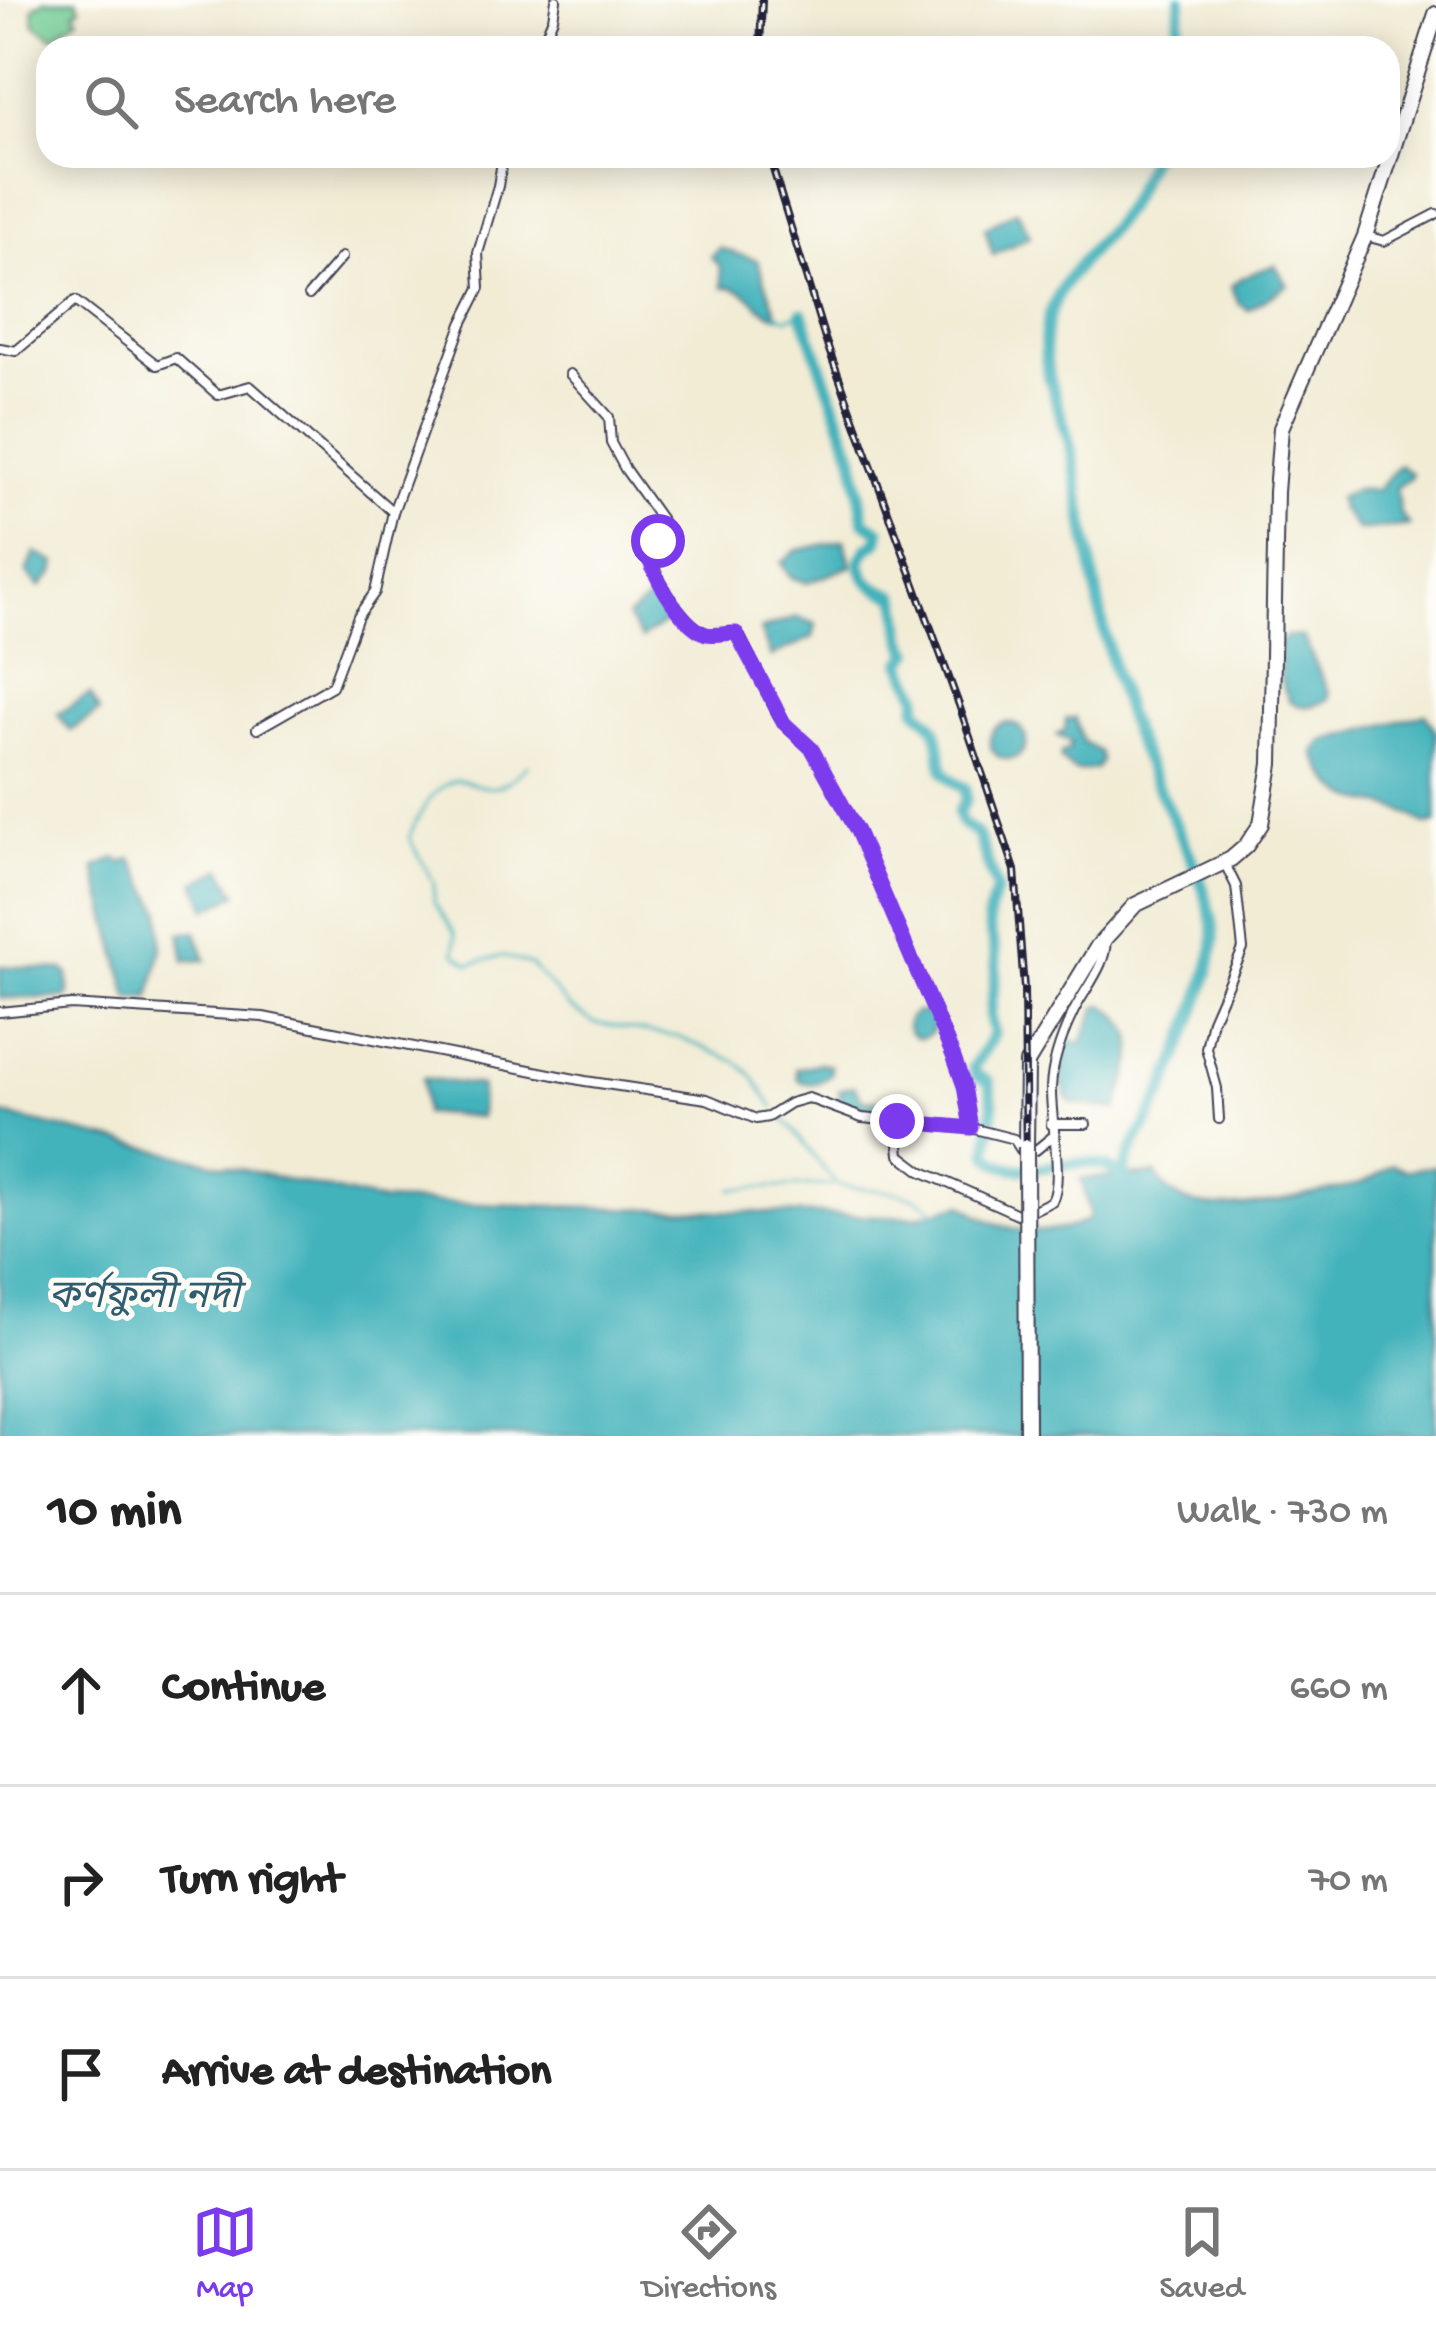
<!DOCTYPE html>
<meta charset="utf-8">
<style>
body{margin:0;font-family:"Gochi Hand","Noto Sans Bengali",sans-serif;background:#f2f2f2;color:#222}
.stop{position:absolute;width:36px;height:36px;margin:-27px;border:9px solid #7c3aed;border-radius:50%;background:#fff}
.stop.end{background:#7c3aed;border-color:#fff;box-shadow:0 3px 12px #0008}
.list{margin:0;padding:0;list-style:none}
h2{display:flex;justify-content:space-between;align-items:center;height:156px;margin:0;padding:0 48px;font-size:51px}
h2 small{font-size:39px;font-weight:400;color:#767676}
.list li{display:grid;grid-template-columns:78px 1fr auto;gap:36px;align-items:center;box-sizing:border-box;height:192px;padding:0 48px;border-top:3px solid #e0e0e0}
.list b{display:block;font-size:45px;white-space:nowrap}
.list em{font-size:39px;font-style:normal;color:#767676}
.icon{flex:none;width:66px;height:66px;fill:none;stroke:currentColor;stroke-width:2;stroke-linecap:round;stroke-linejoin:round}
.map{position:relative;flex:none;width:1436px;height:1436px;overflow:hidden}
.search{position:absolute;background:#fff;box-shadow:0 6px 30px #0003;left:36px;right:36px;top:36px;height:132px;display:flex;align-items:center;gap:30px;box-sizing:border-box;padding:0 42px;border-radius:36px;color:#767676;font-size:45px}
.sheet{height:732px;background:#fff}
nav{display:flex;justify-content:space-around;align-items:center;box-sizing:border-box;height:168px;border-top:3px solid #e0e0e0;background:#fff;font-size:33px;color:#767676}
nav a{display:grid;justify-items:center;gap:6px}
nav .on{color:#7c3aed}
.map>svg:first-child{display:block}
</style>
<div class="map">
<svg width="1436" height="1436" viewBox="0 0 1436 1436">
<rect width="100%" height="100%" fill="#fdfcf7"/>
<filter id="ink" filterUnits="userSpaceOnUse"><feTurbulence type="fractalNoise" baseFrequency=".00833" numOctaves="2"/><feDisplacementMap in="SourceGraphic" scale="24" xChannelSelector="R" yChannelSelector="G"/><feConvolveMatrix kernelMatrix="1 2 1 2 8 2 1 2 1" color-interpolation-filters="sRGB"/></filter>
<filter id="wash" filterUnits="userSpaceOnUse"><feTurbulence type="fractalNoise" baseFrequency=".004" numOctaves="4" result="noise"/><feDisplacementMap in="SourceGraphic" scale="48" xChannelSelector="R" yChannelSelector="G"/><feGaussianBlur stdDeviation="2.7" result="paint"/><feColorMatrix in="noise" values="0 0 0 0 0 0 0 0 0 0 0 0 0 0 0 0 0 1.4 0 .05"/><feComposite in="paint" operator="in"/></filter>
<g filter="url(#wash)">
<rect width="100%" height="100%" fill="#f2ecd5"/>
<polygon fill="#72cc94" stroke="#4a7768" stroke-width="3" points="45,0 77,0 80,8 74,12 78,18 53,37 34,24 33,8"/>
<g fill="#42b2bb" stroke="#326a7b" stroke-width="3">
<polygon points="1017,210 1030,236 993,255 985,228"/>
<path d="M719 248 757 260 778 316C757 312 749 285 723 287L720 266 711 257Z"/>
<polygon points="1275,265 1288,285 1248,310 1239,304 1231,286 1243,277"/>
<path d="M1399 465 1411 473 1409 479 1396 488 1400 514 1409 525C1405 526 1360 531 1357 530L1340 508 1338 498 1354 490H1377Z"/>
<polygon points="844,540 852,566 807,583 790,577 781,563 795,551"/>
<polygon points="35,552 56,563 54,573 40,587 27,573"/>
<polygon points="652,598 667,621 641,639 627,617"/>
<polygon points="797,617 816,624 813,637 771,657 760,630"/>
<path d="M1286 636 1303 637 1329 693 1328 699C1316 707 1300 710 1289 700L1281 681 1279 644Z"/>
<polygon points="90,694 99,712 70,731 58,714"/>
<path d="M1426 714 1436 732V823L1427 825C1421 822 1416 817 1410 814 1360 792 1344 815 1314 753L1323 741Z"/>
<polygon points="1075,718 1082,741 1099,752 1101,761 1096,769 1074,771 1061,759 1061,753 1069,749 1071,743 1057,735 1065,730 1066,719"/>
<circle cx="1008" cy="741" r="18"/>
<polygon points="117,858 121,863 132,859 161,911 162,948 150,998 129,998 95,868"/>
<polygon points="222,868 237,894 207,909 196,883"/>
<polygon points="196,931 206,960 185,961 180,933"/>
<polygon points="0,966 63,970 68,973 69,994 65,998 0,998"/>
<path d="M1104 1005C1152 1034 1129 1065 1117 1110L1072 1103C1055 1088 1062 1059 1069 1040L1081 1044 1098 1006Z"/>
<circle cx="920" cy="1025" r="13"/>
<path d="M820 1063 830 1065 831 1073C822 1083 809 1087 798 1079L796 1069Z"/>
<polygon points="423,1078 481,1086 480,1117 424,1113"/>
<polygon points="854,1086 862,1099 917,1106 922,1115 870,1111 841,1102 839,1090"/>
<path d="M0 1114 380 1201 914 1217 963 1204C999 1233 1045 1239 1087 1221L1090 1215 1081 1179 1157 1174C1179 1227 1271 1202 1313 1194 1331 1190 1351 1188 1368 1180 1377 1177 1383 1170 1392 1165L1406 1170 1436 1166V1436H0Z"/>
</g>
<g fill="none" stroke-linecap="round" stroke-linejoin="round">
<g stroke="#42b2bb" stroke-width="3">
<polyline points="775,313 787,318 802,313"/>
<path d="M528 765C518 773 509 784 496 787 484 790 470 781 458 781 435 781 416 819 409 838L434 883V902L455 934V953L470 964 502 956 531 965 570 1008 594 1023 678 1037 737 1062 752 1075 774 1108"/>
<path d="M781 1115 836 1184C873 1195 901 1182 937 1212"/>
<polyline points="732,1189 832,1185"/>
</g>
<g stroke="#42b2bb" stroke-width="12">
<polyline points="1176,48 1181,0"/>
<path d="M802 313 854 458 864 521 880 531 878 541 867 548 860 561C864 585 875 588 896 596 904 615 897 635 911 652L902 663 918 695 917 709C924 716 933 722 936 731 947 761 930 769 965 788L966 800 958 813 962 823 978 835 997 890C978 931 996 929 996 966 997 990 985 1009 994 1034L973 1067 976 1075 989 1082 993 1106 988 1152C1015 1195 1085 1138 1123 1178"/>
<path d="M1125 1193C1120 1161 1136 1144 1150 1118 1168 1085 1215 972 1214 938 1213 883 1155 790 1134 735 1100 644 1090 544 1071 450 1061 405 1035 363 1049 317 1062 274 1097 248 1122 213 1134 196 1142 175 1151 156"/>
</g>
</g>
</g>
<g filter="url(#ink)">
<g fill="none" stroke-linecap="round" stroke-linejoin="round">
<g stroke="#414052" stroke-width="12">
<g id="minor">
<polyline points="540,48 553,18 556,0"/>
<polyline points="1366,236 1384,241 1436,214"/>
<polyline points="309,295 342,257"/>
<polyline points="0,348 16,351 75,301 157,365 176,358 218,395 250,386 393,512"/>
<path d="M570 374 609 417 611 443 625 469 669 531 652 550C648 571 683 623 703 632 713 637 722 634 732 632L740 637 778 714 789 729 812 749 857 831 954 1058 964 1086 971 1128 1014 1139 1021 1150H1036L1052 1137"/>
<polyline points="257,729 332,686 358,616 375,592 393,512 462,324 480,288 478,253 498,186 503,156"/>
<polyline points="0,1012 71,1005 263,1017 585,1081 707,1099 756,1119 768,1117 790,1103 808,1098 862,1118 971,1128"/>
<polyline points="1219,1119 1217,1088 1206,1048 1212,1020 1243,949 1236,886 1225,864"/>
<path d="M897 1122 900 1155 921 1171 1022 1216 1052 1201C1064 1179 1050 1117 1051 1088 1052 1062 1061 1038 1072 1015 1082 992 1110 962 1105 937"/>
<polyline points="1051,1124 1086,1124"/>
</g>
</g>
<g stroke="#414052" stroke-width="18">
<polyline id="trunk" points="1026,1147 1027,1063 1098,946 1135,905 1231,859 1246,846 1261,824 1271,764 1276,492 1281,428 1365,236 1436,14"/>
</g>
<use href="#minor" stroke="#fff" stroke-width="8"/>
<use href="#trunk" stroke="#fff" stroke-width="14"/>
<g stroke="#22223b" stroke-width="8">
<g id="rail">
<polyline points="760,48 762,0"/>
<polyline points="769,156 825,339 959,705 1015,870 1024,989 1029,1436"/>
</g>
</g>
<use href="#rail" stroke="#fdfcf7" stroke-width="3" stroke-dasharray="9" stroke-linecap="butt"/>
<g stroke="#414052" stroke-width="18" stroke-linecap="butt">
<polyline id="trunk-bridge" points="1026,1147 1027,1436"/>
</g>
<use href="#trunk-bridge" stroke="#fff" stroke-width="14"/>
</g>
</g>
<g fill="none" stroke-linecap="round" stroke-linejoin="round" filter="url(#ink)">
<path stroke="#7c3aed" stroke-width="15" d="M658 541 650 562C659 584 683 626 706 634 715 636 727 633 736 633L784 723 812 749 857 831 954 1058 964 1086 971 1128 897 1121"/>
</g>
<g text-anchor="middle" stroke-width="10" stroke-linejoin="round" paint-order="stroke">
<g font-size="39" font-style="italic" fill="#2f5c6e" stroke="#fdfcf7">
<text x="144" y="1307">কর্ণফুলী নদী</text>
</g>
</g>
</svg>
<div class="stop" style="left:658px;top:541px"></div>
<div class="stop end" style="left:897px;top:1121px"></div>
<div class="search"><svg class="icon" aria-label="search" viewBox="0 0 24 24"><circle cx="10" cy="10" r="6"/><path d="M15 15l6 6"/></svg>Search here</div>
</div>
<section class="sheet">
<h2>10 min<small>Walk · 730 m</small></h2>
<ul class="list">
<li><svg class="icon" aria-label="ahead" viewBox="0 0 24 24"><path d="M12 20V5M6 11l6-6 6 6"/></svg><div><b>Continue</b></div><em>660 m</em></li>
<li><svg class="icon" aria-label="right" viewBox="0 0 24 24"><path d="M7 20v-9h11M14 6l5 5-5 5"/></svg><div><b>Turn right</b></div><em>70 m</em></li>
<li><svg class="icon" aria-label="arrive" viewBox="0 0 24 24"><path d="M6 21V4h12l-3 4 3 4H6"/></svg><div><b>Arrive at destination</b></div></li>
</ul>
</section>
<nav>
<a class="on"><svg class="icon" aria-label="map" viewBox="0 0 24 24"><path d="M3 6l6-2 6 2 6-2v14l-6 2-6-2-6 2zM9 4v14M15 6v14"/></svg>Map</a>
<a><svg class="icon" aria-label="directions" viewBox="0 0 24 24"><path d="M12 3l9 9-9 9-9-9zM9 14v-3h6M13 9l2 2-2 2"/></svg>Directions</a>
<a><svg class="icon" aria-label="saved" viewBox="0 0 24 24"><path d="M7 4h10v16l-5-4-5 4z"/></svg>Saved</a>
</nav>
